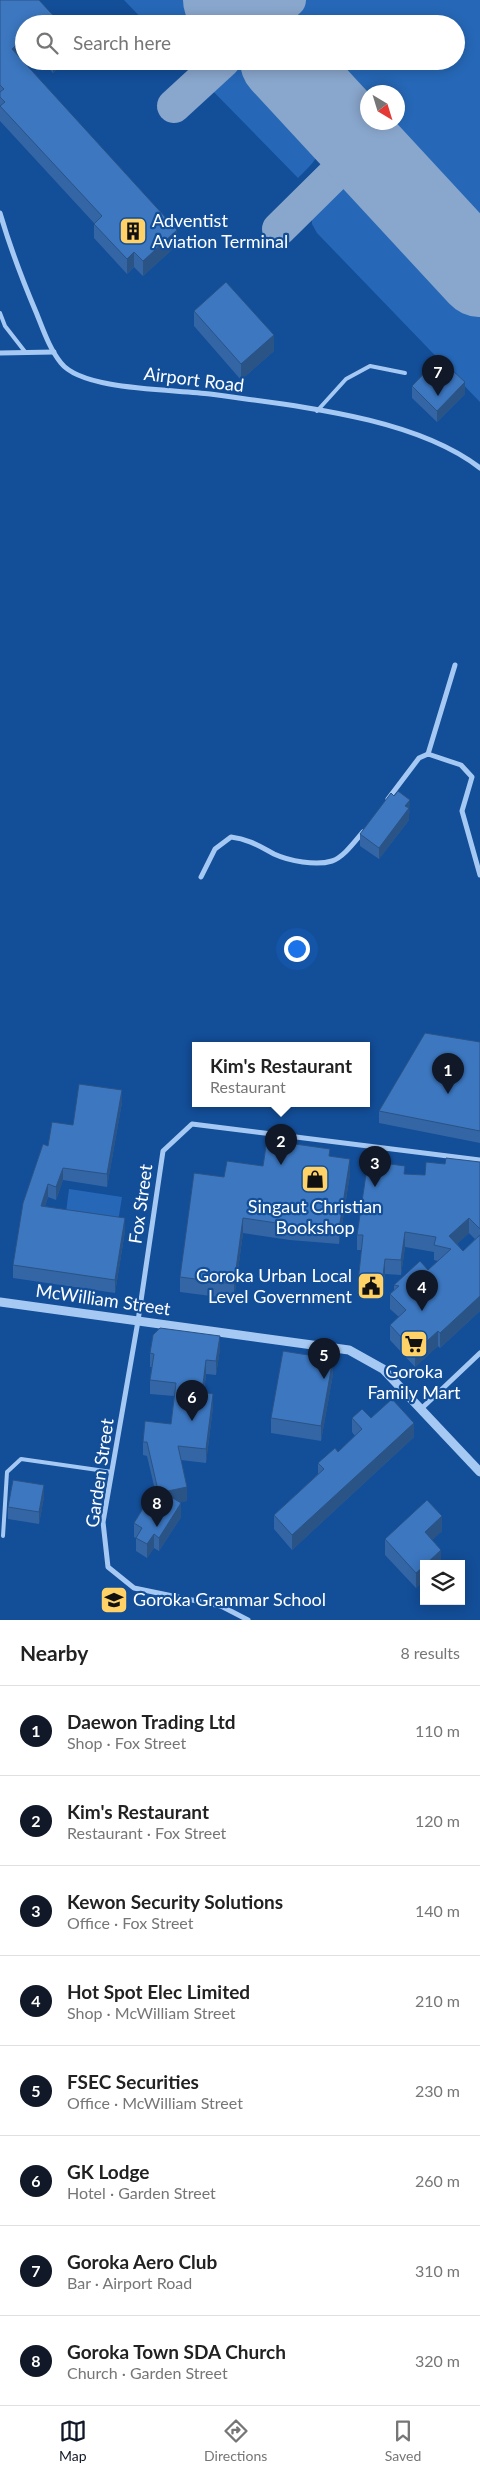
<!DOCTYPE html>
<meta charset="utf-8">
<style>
body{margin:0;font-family:Lato,sans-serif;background:#f6f6f6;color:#222}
.controls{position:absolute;right:15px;bottom:15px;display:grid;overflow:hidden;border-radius:0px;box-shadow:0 2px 12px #0003}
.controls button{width:45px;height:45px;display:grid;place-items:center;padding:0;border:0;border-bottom:1px solid #e0e0e0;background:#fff;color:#222;font:25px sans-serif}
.compass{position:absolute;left:360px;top:85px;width:45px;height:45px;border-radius:50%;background:#fff;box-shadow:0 2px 12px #0003;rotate:142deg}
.you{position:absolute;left:296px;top:948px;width:18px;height:18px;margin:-12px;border:4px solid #fff;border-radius:50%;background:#1a73e8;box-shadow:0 0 0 8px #1a73e833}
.badge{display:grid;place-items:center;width:32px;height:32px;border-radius:50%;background:#111827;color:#fff;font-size:16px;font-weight:700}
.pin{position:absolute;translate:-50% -41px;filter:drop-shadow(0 1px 2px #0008)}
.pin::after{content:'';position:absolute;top:26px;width:18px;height:15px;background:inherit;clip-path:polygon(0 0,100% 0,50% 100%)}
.popup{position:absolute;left:192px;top:1042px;width:178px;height:65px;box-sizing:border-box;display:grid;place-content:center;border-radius:0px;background:#fff;filter:drop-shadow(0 1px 4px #0005);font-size:16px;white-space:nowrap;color:#767676}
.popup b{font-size:19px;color:#222}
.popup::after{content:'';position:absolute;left:50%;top:100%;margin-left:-10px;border:10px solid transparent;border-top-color:#fff}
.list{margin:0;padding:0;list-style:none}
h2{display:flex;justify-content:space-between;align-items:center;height:65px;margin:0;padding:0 20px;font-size:21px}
h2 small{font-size:16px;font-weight:400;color:#767676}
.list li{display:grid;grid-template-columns:32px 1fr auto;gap:15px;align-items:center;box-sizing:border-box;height:90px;padding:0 20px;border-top:1px solid #e0e0e0}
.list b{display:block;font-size:19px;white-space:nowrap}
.list p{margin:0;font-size:16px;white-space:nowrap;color:#767676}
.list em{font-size:16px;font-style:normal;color:#767676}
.icon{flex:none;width:28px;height:28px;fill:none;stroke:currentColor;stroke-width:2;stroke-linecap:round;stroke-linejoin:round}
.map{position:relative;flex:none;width:480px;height:1620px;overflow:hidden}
.search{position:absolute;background:#fff;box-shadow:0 2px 12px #0003;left:15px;right:15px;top:15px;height:55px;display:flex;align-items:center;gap:12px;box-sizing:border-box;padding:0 18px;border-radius:28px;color:#767676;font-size:19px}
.sheet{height:785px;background:#fff}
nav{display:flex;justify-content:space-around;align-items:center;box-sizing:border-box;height:70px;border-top:1px solid #e0e0e0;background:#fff;font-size:14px;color:#767676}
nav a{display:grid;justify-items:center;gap:2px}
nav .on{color:#111827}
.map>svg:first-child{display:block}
</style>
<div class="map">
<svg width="480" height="1620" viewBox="0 0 480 1620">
<rect width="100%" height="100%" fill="#134e98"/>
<g fill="#2668b7" fill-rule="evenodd">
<polygon points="124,0 202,0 224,24 147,24"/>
<path d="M301 0H480V248L307 61H456V24H286L292 8ZM368 92H398V122H368Z"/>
<polygon points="185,61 207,61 195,71"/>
<path d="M232 61 249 64 321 141C320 158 310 166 298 178L205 83 222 66Z"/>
<polygon points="354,180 369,180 480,297 480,402 317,233 312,224 312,216 341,187"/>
<polygon points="69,1189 122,1197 117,1228 65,1220"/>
</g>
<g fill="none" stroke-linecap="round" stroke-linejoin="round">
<g stroke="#89a6cc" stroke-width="34">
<polyline points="263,24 289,0"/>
<polyline points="174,106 223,61"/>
<polyline points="279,229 361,148"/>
</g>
<g stroke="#89a6cc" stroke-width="84">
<polyline points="225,0 247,24"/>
<polyline points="282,61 480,275"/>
</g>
<g stroke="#a5c9f3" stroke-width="4">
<polyline points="0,313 5,326 26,353"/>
<polyline points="317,411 346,379 370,366 405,373"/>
<polyline points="3,1536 7,1472 21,1459 112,1472"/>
</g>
<g stroke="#a5c9f3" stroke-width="5">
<path d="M0 213C10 247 22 279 36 312 43 329 49 348 61 363 83 391 174 389 210 394 293 406 413 416 480 468"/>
<polyline points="0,353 54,352"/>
<polyline points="428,754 455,665"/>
<polyline points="388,799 419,758 428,754 461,765 472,777 462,811 480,875"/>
<path d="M201 877 215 849 231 837C248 839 259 846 274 854 289 861 316 866 332 861 344 857 355 841 363 832"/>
<polyline points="421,1409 480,1353"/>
<polyline points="248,1620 221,1606 134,1588 108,1567 103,1522 138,1321 163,1151 192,1124 480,1160"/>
</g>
<polyline stroke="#a5c9f3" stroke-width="9" points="0,1302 349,1350 383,1369 480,1472"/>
</g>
<g fill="#3466a5" fill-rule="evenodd">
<polygon points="0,0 24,24 19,57 177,245 143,276 134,267 127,274 94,238 94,223 0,121"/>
<polygon points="42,61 65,61 53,73"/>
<polygon points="194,311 274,351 241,380 194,326"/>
<polygon points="412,386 465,394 437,422 412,398"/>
<polygon points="410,811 409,813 409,820 379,859 360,846 360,834"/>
<polygon points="480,1042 480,1143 379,1123 379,1111"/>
<polygon points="122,1102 107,1187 63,1180 56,1200 48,1197 45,1206 125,1231 115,1293 13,1278 13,1265 48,1146 73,1125"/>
<polygon points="330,1156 350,1174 339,1244 290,1240 243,1233 234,1299 180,1292 180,1277 263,1166"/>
<path d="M480 1162V1311L440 1348 438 1346 415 1367 390 1340V1325L399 1317 390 1309V1294L394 1290V1285L428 1270 438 1261 434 1260V1252L405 1247 401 1275 385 1274 382 1299 358 1297V1282L362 1250H357V1235L405 1174 425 1175 445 1164ZM469 1233 475 1239 463 1251 457 1244Z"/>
<polygon points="220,1349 216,1375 206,1374 204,1393 213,1407 206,1463 181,1460 187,1501 179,1502 181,1517 159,1551 154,1548 147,1558 136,1551 136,1538 134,1537 134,1523 155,1490 147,1456 143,1455 143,1442 171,1424 174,1396 150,1394 150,1380 152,1367 150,1367 150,1353"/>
<polygon points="333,1374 321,1441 271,1433 271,1418"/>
<polygon points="352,1418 371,1418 414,1437 292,1550 274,1529 274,1515 318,1474 318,1463 338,1452 355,1436 352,1432"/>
<polygon points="44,1497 39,1524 8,1519 8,1507"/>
<polygon points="442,1531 432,1540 441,1564 416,1588 385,1555 385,1539"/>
</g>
<g fill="#2a5386">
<polygon points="24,37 24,52 12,64 12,49"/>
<polygon points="53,61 65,61 53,73"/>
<polygon points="177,230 177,245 143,276 143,261"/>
<polygon points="134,252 134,267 127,274 127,259"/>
<polygon points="274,335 274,351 241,380 241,364"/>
<polygon points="465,382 465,394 437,422 437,411"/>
<polygon points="410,800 409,820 379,859 379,848"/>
<polygon points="122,1090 122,1102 107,1187 107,1174"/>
<polygon points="350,1159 350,1174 339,1244 339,1229"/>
<polygon points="63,1168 63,1180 56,1200 56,1187"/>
<polygon points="48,1184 48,1197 41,1218 41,1206"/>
<polygon points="125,1218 125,1231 115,1293 115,1280"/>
<polygon points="243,1218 243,1233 234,1299 234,1284"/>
<polygon points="469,1218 469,1233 451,1250 449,1236"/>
<polygon points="405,1232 405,1247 401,1275 401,1260"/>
<polygon points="385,1259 385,1274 382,1299 382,1284"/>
<polygon points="480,1296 480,1311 440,1348 440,1333"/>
<polygon points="438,1331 438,1346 415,1367 415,1352"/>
<polygon points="220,1336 220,1349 216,1375 216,1361"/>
<polygon points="333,1359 333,1374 321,1441 321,1426"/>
<polygon points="206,1360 206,1374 202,1406 202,1392"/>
<polygon points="213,1394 213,1407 206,1463 206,1449"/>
<polygon points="414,1423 414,1437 292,1550 292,1535"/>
<polygon points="44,1485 44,1497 39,1524 39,1512"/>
<polygon points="187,1487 187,1501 163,1506 163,1492"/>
<polygon points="181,1503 181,1517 159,1551 159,1538"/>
<polygon points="442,1516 442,1531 425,1547 425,1532"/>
<polygon points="154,1534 154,1548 147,1558 147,1544"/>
<polygon points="441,1550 441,1564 426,1564"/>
<polygon points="424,1566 424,1581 416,1588 416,1573"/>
</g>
<g fill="#3c77c0" stroke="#2a5386">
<polygon points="0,0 39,0 61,24 24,24 24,37 12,49 177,230 143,261 134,252 127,259 94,224 102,216 0,106 5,102 0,97 0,92 4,89 0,85"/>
<polygon points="226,282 274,335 241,364 194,311"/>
<polygon points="439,358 465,382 437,411 412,386"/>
<polygon points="398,791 410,800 405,806 409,808 379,848 360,834 391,793 394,796"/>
<polygon points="425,1033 480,1042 480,1131 379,1111"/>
<polygon points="79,1084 122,1090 107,1174 63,1168 56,1187 48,1184 41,1206 125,1218 115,1280 13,1265 23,1203 43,1144 48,1146 52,1122 73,1125"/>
<polygon points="267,1140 330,1149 329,1156 350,1159 339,1229 290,1225 243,1218 234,1284 180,1277 194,1173 224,1177 227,1161 263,1166"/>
<polygon points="446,1158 480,1162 480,1229 469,1218 449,1236 463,1251 480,1235 480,1296 440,1333 438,1331 415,1352 390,1325 406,1310 390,1294 399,1286 394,1285 420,1261 428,1270 451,1249 434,1245 436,1237 405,1232 401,1260 385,1259 382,1284 358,1282 363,1235 357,1235 368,1161 405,1166 404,1174 425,1175 426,1162 445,1164"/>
<polygon points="160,1328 220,1336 216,1361 206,1360 202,1392 213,1394 206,1449 178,1446 187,1487 163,1492 181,1503 159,1538 154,1534 147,1544 136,1538 142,1528 134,1523 157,1486 147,1442 143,1442 145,1421 171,1424 176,1383 150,1380 154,1354 150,1353 153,1335"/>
<polygon points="283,1351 333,1359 321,1426 271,1418"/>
<polygon points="392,1399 414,1423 292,1535 274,1515 324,1469 318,1463 335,1448 338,1452 362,1429 352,1418 362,1409 371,1418"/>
<polygon points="13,1480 44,1485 39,1512 8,1507"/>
<polygon points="427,1500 442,1516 425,1532 441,1550 426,1564 424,1564 424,1566 416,1573 385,1539"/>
</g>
<defs>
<g id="building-square" transform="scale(1.4375)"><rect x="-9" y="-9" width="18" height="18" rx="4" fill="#ffd267" stroke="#134e98"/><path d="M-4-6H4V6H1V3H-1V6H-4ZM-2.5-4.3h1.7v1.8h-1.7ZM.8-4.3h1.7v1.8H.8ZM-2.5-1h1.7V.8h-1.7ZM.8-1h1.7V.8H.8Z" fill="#111"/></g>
<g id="shop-square" transform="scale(1.4375)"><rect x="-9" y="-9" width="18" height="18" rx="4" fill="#ffd267" stroke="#134e98"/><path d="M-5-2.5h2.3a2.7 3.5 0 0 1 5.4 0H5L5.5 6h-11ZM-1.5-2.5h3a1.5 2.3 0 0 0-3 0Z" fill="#111"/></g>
<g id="civic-square" transform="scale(1.4375)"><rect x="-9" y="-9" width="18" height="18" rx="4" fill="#ffd267" stroke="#134e98"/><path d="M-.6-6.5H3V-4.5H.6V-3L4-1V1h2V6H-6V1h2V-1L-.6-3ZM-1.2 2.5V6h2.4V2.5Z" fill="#111"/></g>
<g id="supermarket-square" transform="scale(1.4375)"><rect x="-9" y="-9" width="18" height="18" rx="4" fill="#ffd267" stroke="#134e98"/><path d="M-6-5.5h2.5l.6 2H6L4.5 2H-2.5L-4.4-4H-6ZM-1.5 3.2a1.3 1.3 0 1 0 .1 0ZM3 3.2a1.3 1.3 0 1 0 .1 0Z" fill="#111"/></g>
<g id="school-square" transform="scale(1.4375)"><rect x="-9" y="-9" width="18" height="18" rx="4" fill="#ffd267" stroke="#134e98"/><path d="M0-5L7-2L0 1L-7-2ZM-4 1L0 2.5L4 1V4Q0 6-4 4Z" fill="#111"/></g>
</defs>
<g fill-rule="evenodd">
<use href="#building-square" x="133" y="231"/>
<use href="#shop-square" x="315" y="1179"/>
<use href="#civic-square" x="371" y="1286"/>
<use href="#supermarket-square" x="414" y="1344"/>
<use href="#school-square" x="114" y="1600"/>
</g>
<g text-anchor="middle" stroke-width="4.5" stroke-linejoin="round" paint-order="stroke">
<g font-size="18" fill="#fff" stroke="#134e98" text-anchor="start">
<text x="152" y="227">Adventist<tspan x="152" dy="21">Aviation Terminal</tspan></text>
<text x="315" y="1213" text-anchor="middle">Singaut Christian<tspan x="315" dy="21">Bookshop</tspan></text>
<text x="352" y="1282" text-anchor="end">Goroka Urban Local<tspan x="352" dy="21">Level Government</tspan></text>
<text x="414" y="1378" text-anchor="middle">Goroka<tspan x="414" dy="21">Family Mart</tspan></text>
<text x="133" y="1606">Goroka Grammar School</text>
</g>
<g font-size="18" fill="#fff" stroke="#134e98">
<text transform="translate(194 380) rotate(7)" y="6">Airport Road</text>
<text transform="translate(141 1204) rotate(-82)" y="6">Fox Street</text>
<text transform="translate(103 1300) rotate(8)" y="6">McWilliam Street</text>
<text transform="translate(100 1473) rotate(-82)" y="6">Garden Street</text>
</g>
</g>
</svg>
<div class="controls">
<button><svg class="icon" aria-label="layers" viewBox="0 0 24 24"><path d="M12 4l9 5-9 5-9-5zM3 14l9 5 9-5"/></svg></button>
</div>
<svg class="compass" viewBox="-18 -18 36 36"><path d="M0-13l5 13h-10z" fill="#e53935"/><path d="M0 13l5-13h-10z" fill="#767676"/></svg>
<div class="you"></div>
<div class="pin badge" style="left:448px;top:1094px">1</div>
<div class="pin badge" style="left:281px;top:1165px">2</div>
<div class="popup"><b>Kim's Restaurant</b>Restaurant</div>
<div class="pin badge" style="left:375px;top:1187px">3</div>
<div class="pin badge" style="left:422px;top:1311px">4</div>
<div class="pin badge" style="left:324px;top:1379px">5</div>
<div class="pin badge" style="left:192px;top:1421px">6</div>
<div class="pin badge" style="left:438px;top:396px">7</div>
<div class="pin badge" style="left:157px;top:1527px">8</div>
<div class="search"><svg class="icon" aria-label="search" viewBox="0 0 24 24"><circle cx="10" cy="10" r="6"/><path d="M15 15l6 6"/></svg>Search here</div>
</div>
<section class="sheet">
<h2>Nearby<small>8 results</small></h2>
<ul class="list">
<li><span class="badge">1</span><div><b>Daewon Trading Ltd</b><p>Shop · Fox Street</p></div><em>110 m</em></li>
<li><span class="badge">2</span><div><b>Kim's Restaurant</b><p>Restaurant · Fox Street</p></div><em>120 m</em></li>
<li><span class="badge">3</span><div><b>Kewon Security Solutions</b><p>Office · Fox Street</p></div><em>140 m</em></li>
<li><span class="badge">4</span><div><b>Hot Spot Elec Limited</b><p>Shop · McWilliam Street</p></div><em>210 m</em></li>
<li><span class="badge">5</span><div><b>FSEC Securities</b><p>Office · McWilliam Street</p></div><em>230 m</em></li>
<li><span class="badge">6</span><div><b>GK Lodge</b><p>Hotel · Garden Street</p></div><em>260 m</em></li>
<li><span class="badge">7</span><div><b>Goroka Aero Club</b><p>Bar · Airport Road</p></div><em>310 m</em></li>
<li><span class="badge">8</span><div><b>Goroka Town SDA Church</b><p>Church · Garden Street</p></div><em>320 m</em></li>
</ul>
</section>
<nav>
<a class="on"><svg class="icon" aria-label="map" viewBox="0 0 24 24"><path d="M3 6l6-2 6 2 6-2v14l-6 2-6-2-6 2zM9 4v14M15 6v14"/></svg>Map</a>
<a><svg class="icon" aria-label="directions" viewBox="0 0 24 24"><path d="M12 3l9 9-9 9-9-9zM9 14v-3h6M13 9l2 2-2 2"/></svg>Directions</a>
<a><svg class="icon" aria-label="saved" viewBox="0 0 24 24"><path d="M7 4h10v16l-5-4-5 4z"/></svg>Saved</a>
</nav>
